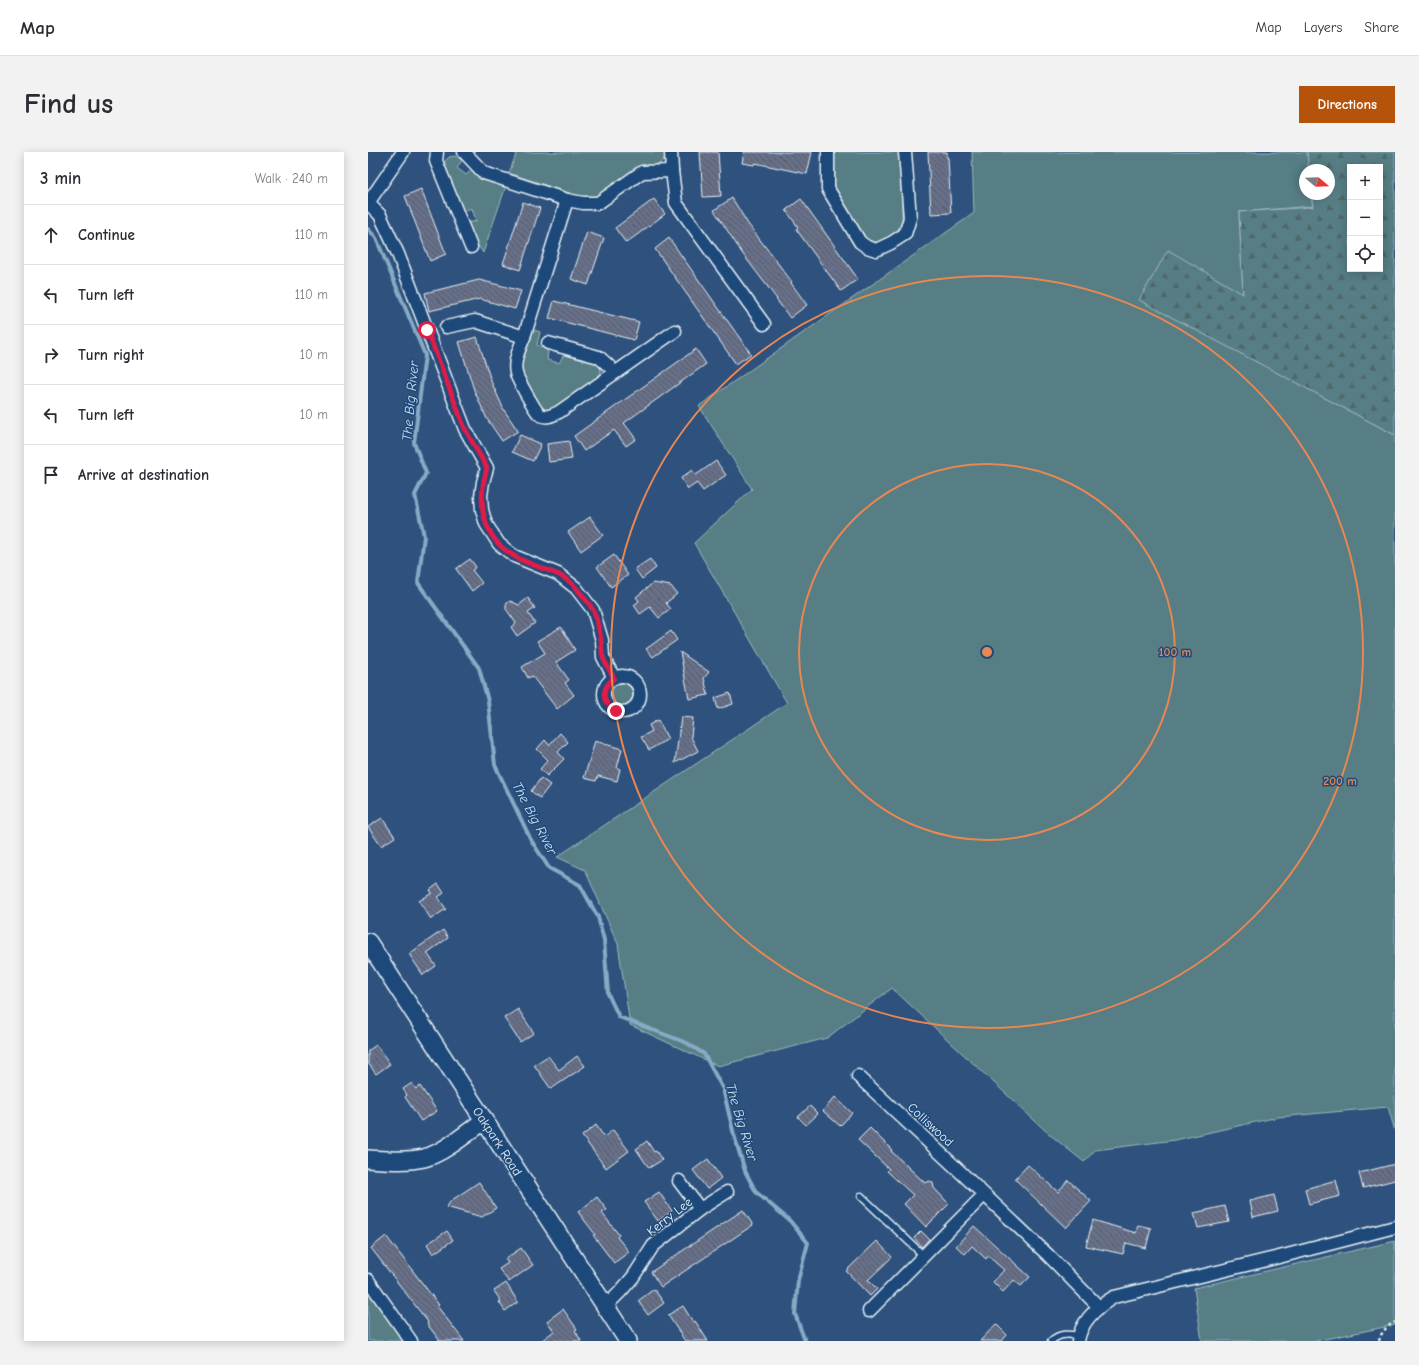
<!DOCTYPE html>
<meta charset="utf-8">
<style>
body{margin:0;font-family:"Comic Neue",sans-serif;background:#f2f2f3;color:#2b2b33}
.controls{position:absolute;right:12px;top:12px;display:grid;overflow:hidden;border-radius:0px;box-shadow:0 2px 10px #0003}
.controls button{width:36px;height:36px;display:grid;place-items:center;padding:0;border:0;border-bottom:1px solid #e1e1e2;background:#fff;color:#2b2b33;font:20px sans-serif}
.compass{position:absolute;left:931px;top:12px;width:36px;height:36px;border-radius:50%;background:#fff;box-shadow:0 2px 10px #0003;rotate:109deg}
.stop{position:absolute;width:12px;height:12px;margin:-9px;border:3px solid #e11d48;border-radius:50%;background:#fff}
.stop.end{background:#e11d48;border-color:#fff;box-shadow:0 1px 4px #0008}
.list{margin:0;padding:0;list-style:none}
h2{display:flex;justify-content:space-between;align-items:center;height:52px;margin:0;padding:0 16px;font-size:17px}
h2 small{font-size:13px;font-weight:400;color:#7c7c81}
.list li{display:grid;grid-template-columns:26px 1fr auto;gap:12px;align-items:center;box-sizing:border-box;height:60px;padding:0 16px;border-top:1px solid #e1e1e2}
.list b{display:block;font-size:15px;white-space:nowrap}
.list em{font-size:13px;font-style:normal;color:#7c7c81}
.icon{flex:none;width:22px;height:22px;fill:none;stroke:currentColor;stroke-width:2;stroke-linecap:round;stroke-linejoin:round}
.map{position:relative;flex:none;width:1027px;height:1189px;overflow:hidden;border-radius:0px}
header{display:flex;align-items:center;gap:24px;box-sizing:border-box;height:56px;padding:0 20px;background:#fff;border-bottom:1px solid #e1e1e2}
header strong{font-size:19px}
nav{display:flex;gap:22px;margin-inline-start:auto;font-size:14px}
.intro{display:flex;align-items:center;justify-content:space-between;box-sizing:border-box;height:96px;padding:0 24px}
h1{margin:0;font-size:28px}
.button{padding:10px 18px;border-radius:0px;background:#b45309;color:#fff;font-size:14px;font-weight:700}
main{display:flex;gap:24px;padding:0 24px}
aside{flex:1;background:#fff;border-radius:0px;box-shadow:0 2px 10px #0003}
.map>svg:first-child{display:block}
</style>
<header>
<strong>Map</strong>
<nav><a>Map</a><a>Layers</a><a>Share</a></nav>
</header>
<div class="intro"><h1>Find us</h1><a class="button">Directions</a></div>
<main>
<aside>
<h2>3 min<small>Walk · 240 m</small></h2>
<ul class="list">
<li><svg class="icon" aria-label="ahead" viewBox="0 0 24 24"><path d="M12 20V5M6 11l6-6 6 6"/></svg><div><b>Continue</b></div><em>110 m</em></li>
<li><svg class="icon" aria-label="left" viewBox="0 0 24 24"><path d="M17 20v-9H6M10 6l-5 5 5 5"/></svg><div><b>Turn left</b></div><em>110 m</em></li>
<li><svg class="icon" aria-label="right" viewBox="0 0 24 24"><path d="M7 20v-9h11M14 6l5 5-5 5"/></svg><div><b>Turn right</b></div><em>10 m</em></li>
<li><svg class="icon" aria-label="left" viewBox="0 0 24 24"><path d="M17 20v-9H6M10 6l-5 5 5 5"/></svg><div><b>Turn left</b></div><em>10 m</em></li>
<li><svg class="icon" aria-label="arrive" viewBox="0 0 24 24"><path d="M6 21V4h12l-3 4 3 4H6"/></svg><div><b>Arrive at destination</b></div></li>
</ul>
</aside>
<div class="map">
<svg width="1027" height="1189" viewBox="0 0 1027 1189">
<defs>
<pattern id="forest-firs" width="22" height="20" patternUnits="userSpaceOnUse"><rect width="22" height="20" fill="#577e84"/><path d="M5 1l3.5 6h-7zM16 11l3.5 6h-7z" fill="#4f666a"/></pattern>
<pattern id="building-back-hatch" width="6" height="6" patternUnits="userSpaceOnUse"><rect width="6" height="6" fill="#687089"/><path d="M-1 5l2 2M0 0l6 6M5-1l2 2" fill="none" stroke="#575c6a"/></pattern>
</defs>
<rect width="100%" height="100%" fill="#2e527d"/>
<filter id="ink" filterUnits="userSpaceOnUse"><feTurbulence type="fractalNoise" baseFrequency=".025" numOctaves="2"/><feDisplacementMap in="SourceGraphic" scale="8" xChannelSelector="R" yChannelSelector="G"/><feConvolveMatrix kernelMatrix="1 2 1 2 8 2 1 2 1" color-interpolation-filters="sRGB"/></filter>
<g filter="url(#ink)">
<g fill="#577e84" stroke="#a0b8be">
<polygon points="149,0 298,0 298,4 291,13 274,13 226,46 216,46 141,21"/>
<polygon points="465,0 531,0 534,52 534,71 528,80 517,88 508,90 500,88 497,86 468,44 465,33"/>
<polygon points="604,0 939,0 941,18 937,18 937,42 943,42 945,54 871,60 875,143 772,148 1027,283 1027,979 1020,955 910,965 807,988 727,998 716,1010 680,981 524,836 459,886 350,914 262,873 250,792 217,718 189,705 419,551 326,391 384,337 331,254 606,61"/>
<polygon points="88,4 94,8 89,16 98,23 104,18 121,28 138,34 115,101 105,86 100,71 108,69 104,56 95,59 76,14 77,9 81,5"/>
<path d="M163 177 172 180 169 193 176 196 180 200 179 208 191 211 195 204 201 201 227 208 232 212 233 220 231 225 186 258C182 258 179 259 176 257 166 252 157 225 152 215Z"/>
<circle cx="254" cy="542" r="11"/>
<polygon points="1027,1089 1027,1173 947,1189 834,1189 826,1136"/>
<polygon points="0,1138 36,1189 0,1189"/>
</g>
<path fill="url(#forest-firs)" stroke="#a0b8be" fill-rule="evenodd" d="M939 0H1027V283L771 148 800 98 875 142 871 60 945 55 943 42H961V18H941ZM982 15H1012V117H982Z"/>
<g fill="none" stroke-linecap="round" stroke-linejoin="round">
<polyline stroke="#87abc5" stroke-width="4" points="0,77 8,86 57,203 46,291 58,321 47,343 56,384 50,431 111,516 120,549 127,613 163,688 181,716 212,733 230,765 236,788 240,842 251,865 319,891 336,902 355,937 366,983 377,1019 388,1040 422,1069 440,1091 430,1128 427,1162 437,1189"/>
</g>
<g fill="url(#building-back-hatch)" stroke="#e8f1f8">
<polygon points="332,0 350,0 353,44 335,45"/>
<polygon points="376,0 444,0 439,22 387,11 386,13 374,11"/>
<polygon points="560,0 579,0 579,6 580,6 583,61 563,62"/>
<polygon points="53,37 78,102 62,109 37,44"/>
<polygon points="364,46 380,72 424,130 423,131 439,153 422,166 408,147 409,147 374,101 346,58"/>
<polygon points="286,47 297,62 258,91 247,76"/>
<polygon points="433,47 490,127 473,139 428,77 430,75 418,58"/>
<polygon points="155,50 172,56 152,118 135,112"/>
<polygon points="219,80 236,86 220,133 203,127"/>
<polygon points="301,86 383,202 368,212 287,97"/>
<polygon points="111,128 131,133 153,139 147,157 112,147 61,159 57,141"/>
<polygon points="186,149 271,170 266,188 181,166"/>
<polygon points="109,185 123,229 136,258 150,279 134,289 119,267 106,238 91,190"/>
<polygon points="328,197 338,212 256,271 268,287 258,294 246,278 216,299 206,284"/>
<polygon points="152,283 173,292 165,309 144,300"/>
<polygon points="201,289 204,307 181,310 179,292"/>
<polygon points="348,309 358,323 335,339 329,331 320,337 313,326 324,318 328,323"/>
<polygon points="222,365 235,383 213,399 200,380"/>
<polygon points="246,403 260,423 243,435 229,415"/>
<polygon points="102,407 108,415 104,418 114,431 104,439 88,417"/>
<polygon points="282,407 288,416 274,427 267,417"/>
<polygon points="285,431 303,434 309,442 298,451 303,457 291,466 282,455 272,462 266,453 271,449 268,445"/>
<polygon points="160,446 167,456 160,461 167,471 149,484 143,475 148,471 138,457 138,452 142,449 151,453"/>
<polygon points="193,475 207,498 188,510 201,528 197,531 206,543 189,557 164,524 160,526 154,515 177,501 169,489"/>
<polygon points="303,479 309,488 285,505 278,497"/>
<polygon points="312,500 341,520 336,526 340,543 321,547"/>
<polygon points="362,541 365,552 350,557 347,546"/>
<polygon points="313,565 325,566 323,585 330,599 307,611"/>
<polygon points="290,568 300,587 281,598 273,585 284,579 281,573"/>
<polygon points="192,581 200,590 190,600 196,607 179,624 172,617 180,608 169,597 177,588 181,593"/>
<polygon points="227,589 254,597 249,616 252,617 249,629 230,624 228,629 216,626"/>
<polygon points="173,626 182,633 172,646 163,639"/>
<polygon points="14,666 27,685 13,694 0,675"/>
<polygon points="70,732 76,741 70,745 78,757 63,767 51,749 64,741 62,738"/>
<polygon points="75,778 80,786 59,801 68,814 55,823 41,802"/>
<polygon points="150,857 166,881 152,890 136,866"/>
<polygon points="8,893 22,912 8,922 0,911 0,899"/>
<polygon points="180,904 191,918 209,904 217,914 183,937 166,913"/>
<polygon points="44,931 48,937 52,934 69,959 53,969 37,945 39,943 35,937"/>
<polygon points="467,945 484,961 472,974 455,959"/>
<polygon points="442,954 450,962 438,973 430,965"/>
<polygon points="228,973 236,985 245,978 261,999 238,1016 214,984"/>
<polygon points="502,976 524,998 523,999 557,1031 562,1029 565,1031 566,1036 581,1052 558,1075 536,1052 545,1043 519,1019 521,1017 490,988"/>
<polygon points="279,989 286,1000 288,999 294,1008 281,1016 268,997"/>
<polygon points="340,1007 353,1026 339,1037 325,1018"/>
<polygon points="1027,1012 1027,1028 995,1036 991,1021"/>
<polygon points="660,1013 690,1040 700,1028 723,1049 698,1076 647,1027"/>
<polygon points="968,1028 972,1044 941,1052 937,1037"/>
<polygon points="111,1030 128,1056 114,1065 78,1055 84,1048"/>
<polygon points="291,1040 304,1059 290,1069 276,1050"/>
<polygon points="906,1043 910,1059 885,1065 882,1049"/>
<polygon points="229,1045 239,1058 234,1061 251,1083 249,1085 261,1100 246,1111 225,1083 227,1082 210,1060"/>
<polygon points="857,1054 861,1070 830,1076 826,1061"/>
<polygon points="375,1058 385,1073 293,1135 283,1120"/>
<polygon points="725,1068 768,1081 770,1073 783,1076 778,1096 758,1091 755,1102 718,1094"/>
<polygon points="606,1074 662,1125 653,1134 646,1128 635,1140 625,1130 636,1118 620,1104 618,1107 604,1094 597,1102 588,1094"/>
<polygon points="79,1079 85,1088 65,1102 59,1092"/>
<polygon points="553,1079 561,1087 554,1095 546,1086"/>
<polygon points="18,1084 71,1153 69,1154 96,1189 72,1189 59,1172 60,1170 3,1096"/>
<polygon points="509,1089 524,1105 500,1128 509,1137 502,1144 478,1119"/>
<polygon points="153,1096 165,1113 141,1130 131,1117 140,1111 137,1107"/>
<polygon points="138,1131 150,1150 137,1159 131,1150 133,1149 126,1139"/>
<polygon points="286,1137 296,1151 280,1163 270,1149"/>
<polygon points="315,1154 325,1170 327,1169 340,1189 317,1189 300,1163"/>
<polygon points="195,1157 209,1177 207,1178 213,1189 173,1189 186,1179 179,1169"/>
<polygon points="628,1172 639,1183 634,1189 612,1189"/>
</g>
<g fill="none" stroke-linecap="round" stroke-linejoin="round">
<g stroke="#e8f1f8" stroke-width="9">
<g id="lane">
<polyline points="493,1044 556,1104"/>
<path d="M683 1189C692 1181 700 1182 711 1184"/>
</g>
</g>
<g stroke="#e8f1f8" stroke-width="15">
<g id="street">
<polyline points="35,0 0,51 12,63 30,102 97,277 119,316 115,330 113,344 114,358 118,372 131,392 146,404 190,422 208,436 225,458 234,488 235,505 246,526"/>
<polyline points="69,0 68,9 103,95"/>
<polyline points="96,0 116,21 199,48 215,51 230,51 274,20 304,19"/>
<polyline points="303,0 304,19 308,51 396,172"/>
<polyline points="460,0 460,37 492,90 499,95 508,98 523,91 537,82 542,66 537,0"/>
<path d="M199 48 156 185C152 196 145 209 148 221 149 227 167 258 171 262 178 267 185 263 191 260L307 179"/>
<polyline points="78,175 107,169 156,185"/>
<polyline points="180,191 231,205 242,215 246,221"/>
<circle cx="254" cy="542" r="18"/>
<polyline points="490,924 584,1012 680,1103 731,1155"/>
<polyline points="311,1029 332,1057"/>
<polyline points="0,1128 43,1189"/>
<polyline points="238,1154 252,1140 265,1125 285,1094 332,1057 359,1040"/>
<polyline points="501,1159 616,1043"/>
<path d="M710 1189C713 1169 729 1155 746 1145L915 1104 1027 1075"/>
</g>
</g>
<g stroke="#e8f1f8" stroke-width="20">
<g id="secondary">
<polyline points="0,790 260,1189"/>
<path d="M0 1007C18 1008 38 1010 56 1006 76 1001 100 980 117 968"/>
</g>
</g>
<path stroke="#e8f1f8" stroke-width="2.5" stroke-dasharray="3 3" stroke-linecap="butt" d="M1011 1189C1013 1180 1019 1174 1027 1170"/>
<use href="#lane" stroke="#1f4a7a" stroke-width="6"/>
<use href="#street" stroke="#1f4a7a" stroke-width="12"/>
<use href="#secondary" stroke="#1f4a7a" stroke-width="17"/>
</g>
</g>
<g fill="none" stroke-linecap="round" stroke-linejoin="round" filter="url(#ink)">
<path stroke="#e11d48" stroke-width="5" d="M59 178 97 277 119 316C109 350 113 385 146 404 167 417 193 417 210 438 215 444 221 451 225 458 229 466 231 478 233 487 234 493 233 499 235 505 237 512 243 520 246 526 232 537 233 551 248 559"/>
</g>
<g fill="none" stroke="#e88753" stroke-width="2">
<circle cx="619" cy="500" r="188"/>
<circle cx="619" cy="500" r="376"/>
</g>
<g text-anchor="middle" stroke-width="3" stroke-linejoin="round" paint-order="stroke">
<g font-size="13" fill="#e8f1f8" stroke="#1f4a7a">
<text transform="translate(563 972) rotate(43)" y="5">Colliswood</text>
<text transform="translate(130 989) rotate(57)" y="5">Oakpark Road</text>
<text transform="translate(301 1064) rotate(-38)" y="5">Kerry Lee</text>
</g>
<g font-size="14" font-style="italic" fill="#d0dfeb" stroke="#1f4a7a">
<text transform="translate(42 249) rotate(-85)" y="5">The Big River</text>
<text transform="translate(167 666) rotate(62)" y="5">The Big River</text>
<text transform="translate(374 970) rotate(73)" y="5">The Big River</text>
</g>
</g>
<circle cx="619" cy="500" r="6" fill="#e88753" stroke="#1f4a7a" stroke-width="2"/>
<g font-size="12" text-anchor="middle" font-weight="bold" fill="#e88753" stroke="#1f4a7a" stroke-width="3" stroke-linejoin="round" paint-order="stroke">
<text x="807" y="504">100 m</text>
<text x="972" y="633">200 m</text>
</g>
</svg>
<div class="controls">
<button>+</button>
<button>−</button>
<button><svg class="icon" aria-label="locate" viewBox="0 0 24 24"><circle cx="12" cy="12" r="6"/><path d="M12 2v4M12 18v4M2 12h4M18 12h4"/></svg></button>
</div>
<svg class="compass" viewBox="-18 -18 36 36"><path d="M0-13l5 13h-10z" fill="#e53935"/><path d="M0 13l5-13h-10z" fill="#7c7c81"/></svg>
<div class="stop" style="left:59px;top:178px"></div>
<div class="stop end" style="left:248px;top:559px"></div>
</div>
</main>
